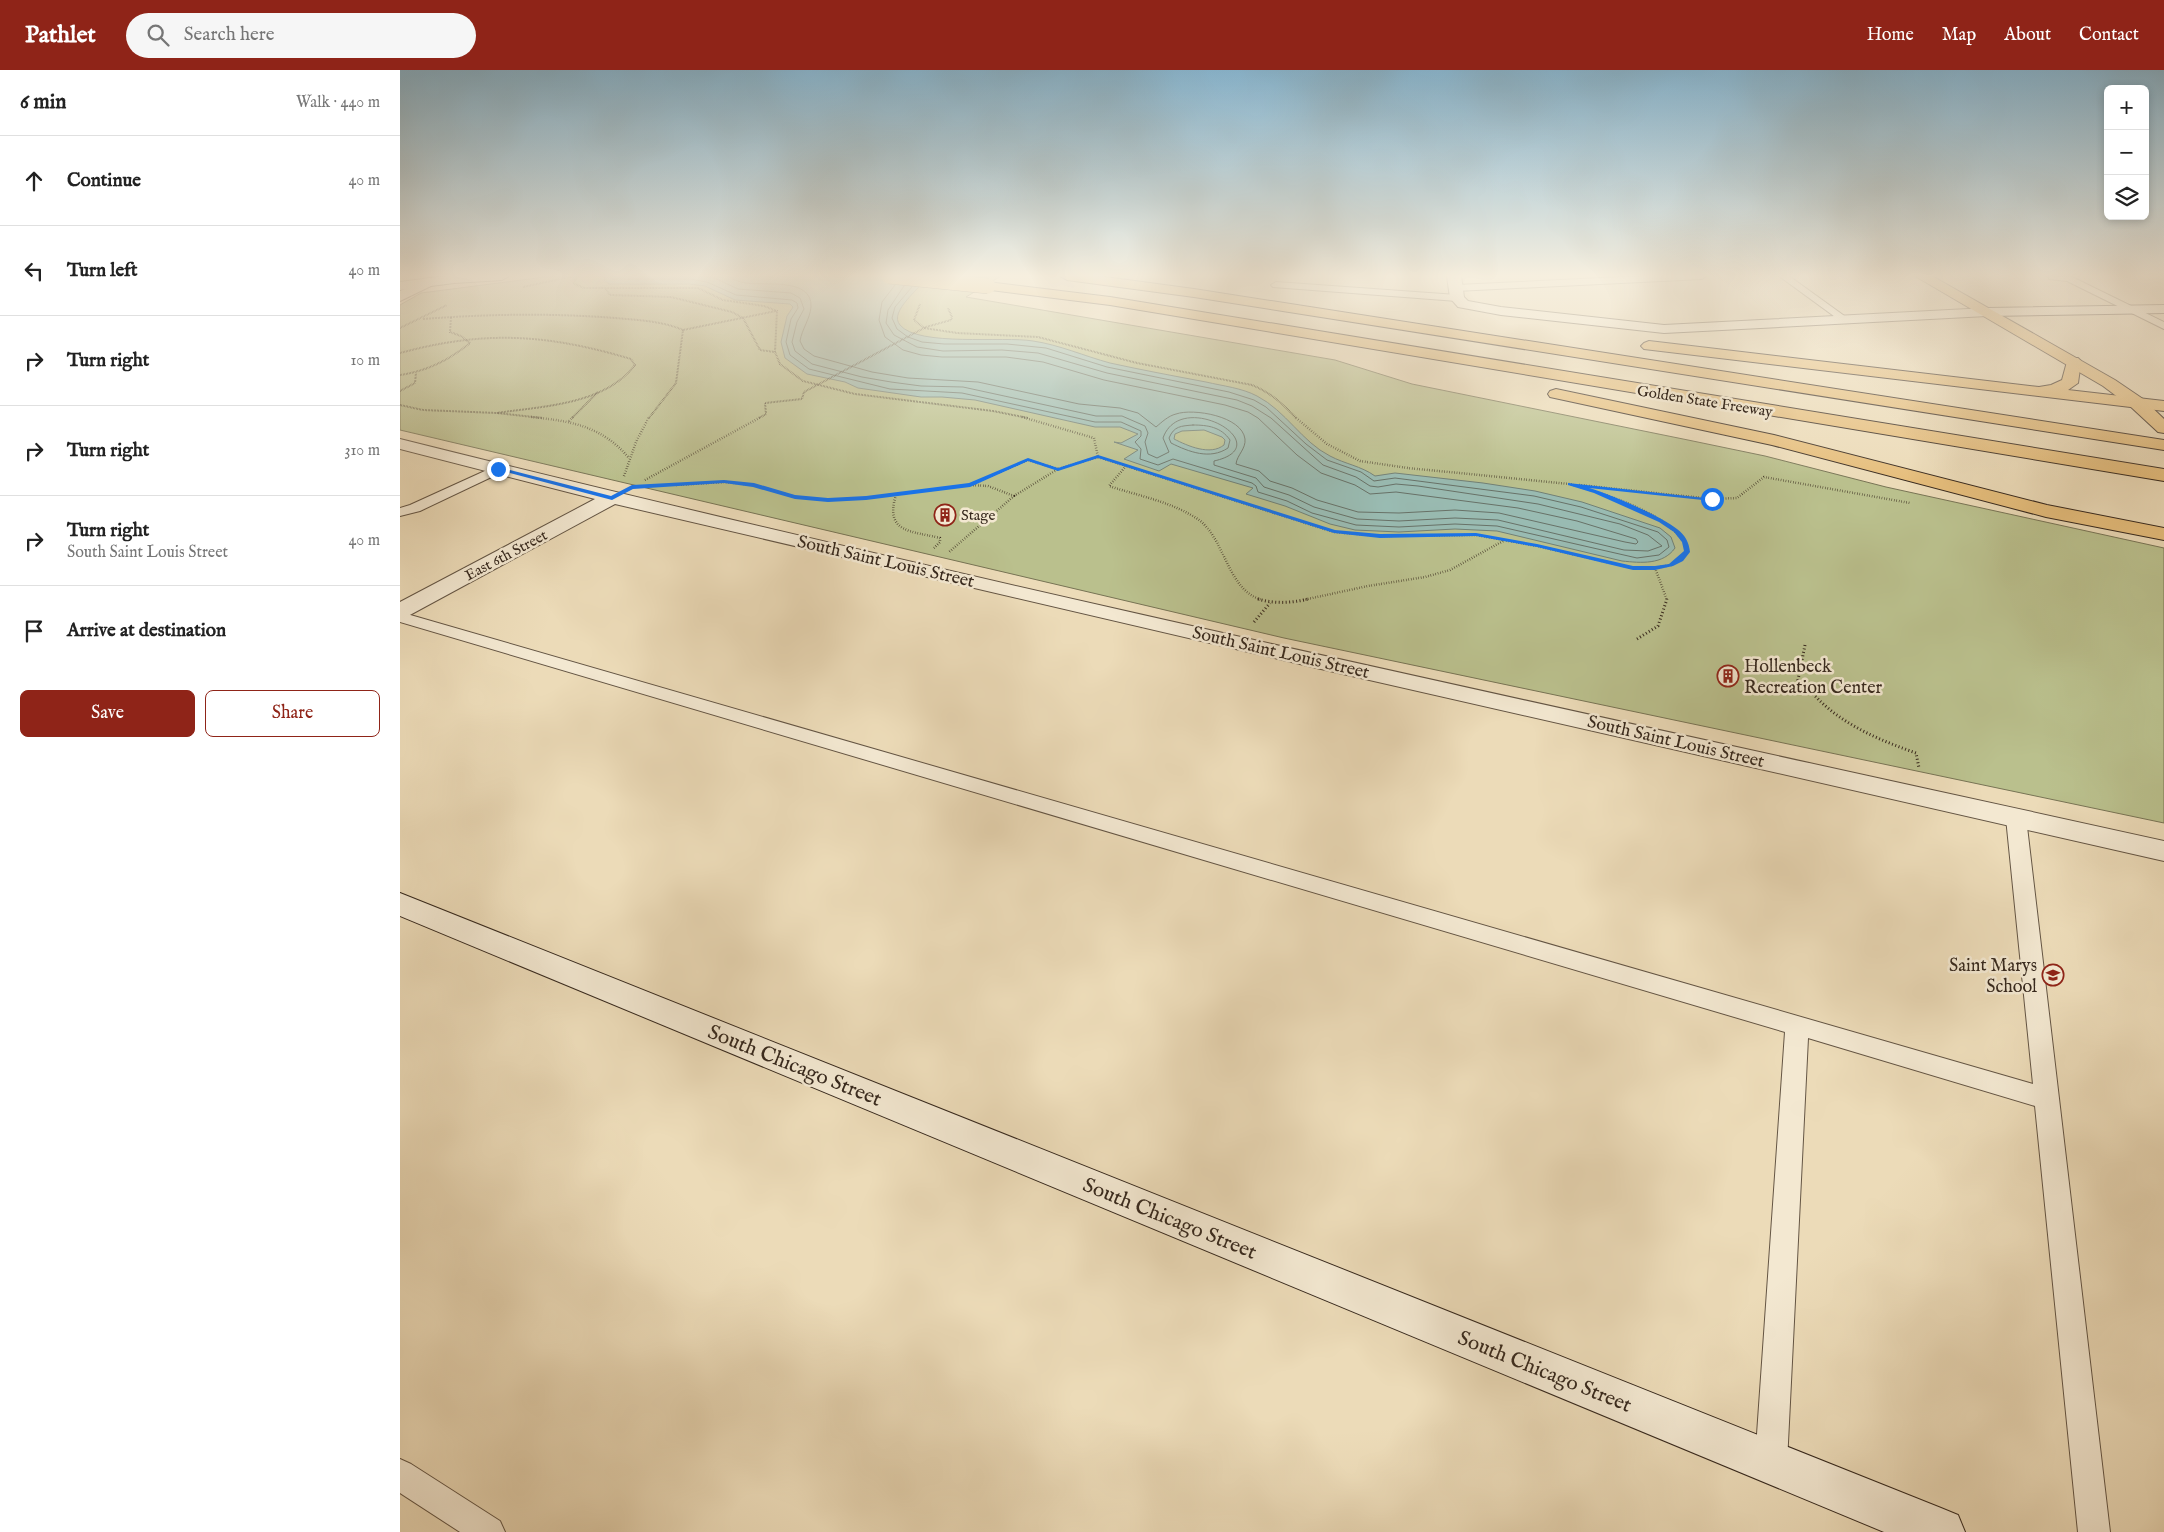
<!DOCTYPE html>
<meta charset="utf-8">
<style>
body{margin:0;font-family:"IM FELL English",serif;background:#f6f6f6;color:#222}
.controls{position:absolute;right:15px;top:15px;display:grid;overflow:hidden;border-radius:8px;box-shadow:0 2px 8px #0003}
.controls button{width:45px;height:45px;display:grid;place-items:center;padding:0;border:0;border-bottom:1px solid #e0e0e0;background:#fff;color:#222;font:25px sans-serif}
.stop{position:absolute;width:15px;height:15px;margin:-11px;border:4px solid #1a73e8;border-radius:50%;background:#fff}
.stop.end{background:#1a73e8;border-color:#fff;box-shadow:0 1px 5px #0008}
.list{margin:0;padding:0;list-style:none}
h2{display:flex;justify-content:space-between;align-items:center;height:65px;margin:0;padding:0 20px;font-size:21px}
h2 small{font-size:16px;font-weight:400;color:#767676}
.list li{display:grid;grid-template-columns:32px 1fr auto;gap:15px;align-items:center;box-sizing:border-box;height:90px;padding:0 20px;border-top:1px solid #e0e0e0}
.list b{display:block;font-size:19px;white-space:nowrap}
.list p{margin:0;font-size:16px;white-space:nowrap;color:#767676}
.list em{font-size:16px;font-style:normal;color:#767676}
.actions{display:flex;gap:10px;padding:15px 20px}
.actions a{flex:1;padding:11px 0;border:1px solid #8f2418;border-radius:8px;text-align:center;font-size:18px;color:#8f2418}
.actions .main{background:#8f2418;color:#fff}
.icon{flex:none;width:28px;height:28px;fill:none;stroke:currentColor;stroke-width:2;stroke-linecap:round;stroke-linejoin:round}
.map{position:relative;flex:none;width:1764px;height:1462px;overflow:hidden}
header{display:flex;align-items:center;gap:30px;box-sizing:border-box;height:70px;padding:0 25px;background:#8f2418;color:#fff}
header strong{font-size:24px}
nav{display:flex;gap:28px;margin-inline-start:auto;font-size:18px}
.search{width:350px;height:45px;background:#f6f6f6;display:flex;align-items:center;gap:12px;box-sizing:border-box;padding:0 18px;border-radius:28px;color:#767676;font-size:19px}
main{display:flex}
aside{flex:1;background:#fff}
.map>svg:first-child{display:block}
</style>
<header>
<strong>Pathlet</strong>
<div class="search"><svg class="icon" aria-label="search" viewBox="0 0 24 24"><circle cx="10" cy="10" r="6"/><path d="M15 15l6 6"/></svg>Search here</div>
<nav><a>Home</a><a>Map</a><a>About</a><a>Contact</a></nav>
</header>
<main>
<aside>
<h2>6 min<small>Walk · 440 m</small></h2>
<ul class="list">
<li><svg class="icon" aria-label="ahead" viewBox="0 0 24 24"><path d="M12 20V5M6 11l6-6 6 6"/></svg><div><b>Continue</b></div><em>40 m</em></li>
<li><svg class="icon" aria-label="left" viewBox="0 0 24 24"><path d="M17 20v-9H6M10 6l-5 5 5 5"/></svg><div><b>Turn left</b></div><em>40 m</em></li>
<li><svg class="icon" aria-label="right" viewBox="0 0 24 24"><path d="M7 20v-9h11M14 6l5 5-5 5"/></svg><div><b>Turn right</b></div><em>10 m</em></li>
<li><svg class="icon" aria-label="right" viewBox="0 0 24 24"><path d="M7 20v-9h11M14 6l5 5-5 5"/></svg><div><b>Turn right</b></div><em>310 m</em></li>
<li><svg class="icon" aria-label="right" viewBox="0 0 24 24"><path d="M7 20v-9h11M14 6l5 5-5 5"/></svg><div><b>Turn right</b><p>South Saint Louis Street</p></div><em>40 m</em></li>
<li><svg class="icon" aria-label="arrive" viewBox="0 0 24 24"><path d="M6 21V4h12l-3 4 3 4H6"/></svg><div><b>Arrive at destination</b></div></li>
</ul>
<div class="actions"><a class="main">Save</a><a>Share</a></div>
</aside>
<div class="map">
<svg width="1764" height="1462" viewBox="0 0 1764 1462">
<rect width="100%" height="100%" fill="#ecdbb8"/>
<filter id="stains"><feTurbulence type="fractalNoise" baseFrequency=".004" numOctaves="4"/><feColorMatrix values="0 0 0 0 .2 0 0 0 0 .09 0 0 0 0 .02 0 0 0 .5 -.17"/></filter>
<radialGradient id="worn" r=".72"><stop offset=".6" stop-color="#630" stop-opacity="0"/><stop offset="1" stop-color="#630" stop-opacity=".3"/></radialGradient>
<polygon fill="#bac08d" stroke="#787455" points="153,206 601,206 566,227 935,290 1012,314 1288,370 1365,386 1486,417 1764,478 1764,753 884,568 0,360 0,235 21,223"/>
<path fill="#99bbb2" stroke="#718076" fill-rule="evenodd" d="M205 206H527C522 218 488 241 500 255 518 277 604 266 633 271 660 275 684 286 710 293 742 300 774 306 806 312 823 316 842 318 857 326 886 341 902 372 930 386 945 394 961 396 975 406L995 403 1083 413 1135 421 1182 432 1260 458 1271 467 1275 478C1263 495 1241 493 1222 491L1097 461 1055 459 999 462 955 460 930 454 885 436 846 424 853 418 771 394 759 401 724 389 738 380 714 372 721 373 738 364 720 357H695L575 330 542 327H521L458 318 445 312 407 304 385 288 381 272 387 246 393 237 390 234 335 230 305 216 289 214H209L204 210ZM804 360 822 367 825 370 824 375C810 386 788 376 774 369L775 364 782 361Z"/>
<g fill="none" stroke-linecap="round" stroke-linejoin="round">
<g stroke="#687268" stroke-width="1">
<polyline points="210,206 212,209 290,209 307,212 336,225 392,230 397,233 398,238 391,249 386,272 390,285 409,299 490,319 562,323 695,352 721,352 741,361 741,366 735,372 741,379 740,389 758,395 773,389 852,413 856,416 858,422 887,431 912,443 956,455 999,457 1055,454 1097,456 1237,488 1259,485 1269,477 1267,470 1258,462 1181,437 1134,426 995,408 974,411 961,402 927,390 906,374 866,337 854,330 829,322 707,297 646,278 607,274 544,274 522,272 508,267 497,259 492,248 495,237 512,217"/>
<path d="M310 206 338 219 391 223 400 228 404 239 397 252 392 272 395 281 412 294 462 307 491 312 521 316 563 317 696 346H722L745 356 748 363 745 372 748 384 757 388 769 382 763 368C781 317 881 376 814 391V395L856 408 864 417 889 425 914 437 957 449 999 451 1055 448 1098 450 1224 480 1248 481 1262 476 1248 465 1220 454 1138 434 1018 416 996 414 978 417 970 416 956 407 923 395 871 348 852 336 837 330 707 303 638 283 602 280 543 281 517 277 494 265 486 253 488 240 504 216"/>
<path d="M327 206C333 209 339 212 345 213 363 216 413 207 411 237 410 249 402 259 400 271L404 279 414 286 472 302 508 308 578 312 679 334 720 338 738 343 756 357C762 352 768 346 776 344 793 338 842 346 845 369 846 379 837 385 836 394L859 401 870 411 892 418 917 430 958 442 999 443 1055 440 1099 443 1225 472 1236 474 1238 472 1236 469 1177 451 1118 438 996 422 970 424 955 415 921 403 897 385 858 348 848 342 825 335 704 310 643 292 606 287H542L521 285 503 280 485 267 479 250 482 232 495 215"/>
<path d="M793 355C808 355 821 357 830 370L828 378C810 390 789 382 771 373L769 368C774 356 781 356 793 355Z"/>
</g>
<g stroke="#645544" stroke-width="2">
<g id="lane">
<polygon points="1243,206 1306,206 1302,209 1056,221 1051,218 1056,215"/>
<polygon points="1379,206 1389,206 1450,250 1445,253 1442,252"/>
<polygon points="1648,206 1672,207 1764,252 1764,259 1667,211 1649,209"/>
<polygon points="876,212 1057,225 1062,228 1057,231 873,217 871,215"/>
<polygon points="98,395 102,396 104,399 102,402 20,441 0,446 0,438 10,435"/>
<polygon points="0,542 1633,1014 1606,748 1609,743 1616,741 1623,743 1626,748 1710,1462 1678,1462 1635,1036 1408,968 1387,1393 1382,1404 1371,1409 1360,1404 1355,1393 1385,962 0,552"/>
<polygon points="0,1389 11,1394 100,1451 105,1462 60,1462 0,1423"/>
</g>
</g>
<g stroke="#645544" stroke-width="2">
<g id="street">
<polygon points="1047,206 1061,206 1064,227 1068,231 1101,237 1264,255 1587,238 1594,242 1587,246 1264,263 1101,245 1058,237 1050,228"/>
<polygon points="28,208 33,209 35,212 33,215 0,231 0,221"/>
<path d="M0 369C585 515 1175 641 1764 771V791L921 599 215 434 8 546 0 548V532L195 429 0 379Z"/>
</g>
</g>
<g stroke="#36281d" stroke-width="2">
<g id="secondary">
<polygon points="45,206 109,206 102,210 54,213 0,220 0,212"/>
<polygon points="1764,235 1764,243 1587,246 1580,242 1587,238"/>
<polygon points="0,823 1541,1438 1558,1445 1565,1462 1484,1462 0,846"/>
</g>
</g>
<g stroke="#36281d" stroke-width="2">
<polygon id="primary" points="1515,206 1532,206 1715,310 1743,329 1764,349 1764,363 1758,362 1731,337 1703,316"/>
</g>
<g stroke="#36281d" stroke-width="2">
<g id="highway">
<polygon points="660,206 698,206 794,219 1764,370 1764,380 794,227 667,210"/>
<polygon points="588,212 710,227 1764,399 1764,411 710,235 583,219 581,216"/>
<polygon points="1249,271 1639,317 1651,315 1662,310 1668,288 1678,288 1681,291 1678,313 1668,320 1764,331 1764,341 1244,279 1241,276 1244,273"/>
<polygon points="1156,319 1374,365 1647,435 1764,458 1764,470 1646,447 1372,375 1150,327 1148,324 1150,321"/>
</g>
</g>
<g stroke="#36281d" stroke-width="2" stroke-dasharray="0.5 1" stroke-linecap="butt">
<polyline points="178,206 173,213 184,218 298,218 323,230 364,236 377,241 375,282 380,294 403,311 455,324 593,341 628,348"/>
<polyline points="123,217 174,206"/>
<polyline points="206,219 210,225 271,227 332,242 343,248 360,280 375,282"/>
<path d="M520 234 514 250 524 258 557 263 638 267 737 293 852 315C871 323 882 333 896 348"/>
<path d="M23 249C87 244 151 243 215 248 238 250 262 251 283 260L276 313 249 348"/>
<polyline points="0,258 47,235"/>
<polyline points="283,260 376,241"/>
<path d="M0 283C85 260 147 264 231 289L235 295C204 335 143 336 97 343"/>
<path d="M0 305C27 301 49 290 70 273L61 266 50 262 51 247"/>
<polyline points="0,321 15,313 16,303"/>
<polyline points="0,335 23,340 97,343 142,348"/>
<polyline points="172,348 198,322"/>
<polyline points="359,348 366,344 365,333 402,329 404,322 526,257 551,250 552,247 548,238"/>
</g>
<g stroke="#36281d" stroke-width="2.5" stroke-dasharray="0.5 2" stroke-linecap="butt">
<path d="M131 347C171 351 202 356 229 388"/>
<path d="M622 347 694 368 698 387 934 462 980 466 1076 465 1137 476 1233 498H1255L1271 495 1281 489 1287 482C1281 446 1201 423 1170 414L1008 398 960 391 927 374 895 347"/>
<polyline points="169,351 173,347"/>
<path d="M726 396 709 416C739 426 773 432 799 450 826 470 827 520 862 530"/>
<polyline points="224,406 236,372 249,347"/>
<polyline points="245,410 361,347"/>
<polyline points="276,415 325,412 354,415 395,427 428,430 466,428 570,415 588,416 614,426 549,482"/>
<polyline points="571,415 628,390 658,399"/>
<polyline points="1179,415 1312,429 1337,428 1364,407 1510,433"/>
<path d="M496 425C484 463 512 461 540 468V472L534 478"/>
<polyline points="614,426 658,399 698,387"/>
<polyline points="1255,498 1267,530"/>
<polyline points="903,530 968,516 1025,507 1050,500 1105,470"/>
</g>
<g stroke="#36281d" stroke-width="3" stroke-dasharray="1 2.5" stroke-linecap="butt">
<path d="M858 529C875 534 891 533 909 529"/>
<polyline points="854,552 870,533"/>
<polyline points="1237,569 1258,556 1267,529"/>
<path d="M1405 575 1398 610C1409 619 1418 630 1429 639 1455 660 1485 672 1516 683L1519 698"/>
</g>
<use href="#lane" fill="#f3e8d1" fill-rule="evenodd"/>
<use href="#street" fill="#f3e8d1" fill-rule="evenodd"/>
<use href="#secondary" fill="#f3e8d1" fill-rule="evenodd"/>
<use href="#primary" fill="#e6be7c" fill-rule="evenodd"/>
<use href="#highway" fill="#e6be7c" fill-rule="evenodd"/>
<g stroke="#36281d" stroke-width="16" stroke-linecap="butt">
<polyline id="highway-bridge" points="489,206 588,216"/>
</g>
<use href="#highway-bridge" stroke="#e6be7c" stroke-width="15"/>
</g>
<linearGradient id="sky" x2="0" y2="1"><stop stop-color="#88b7d2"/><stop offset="0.5" stop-color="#f6efdf"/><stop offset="1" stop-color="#f6efdf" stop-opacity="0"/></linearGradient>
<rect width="1764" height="411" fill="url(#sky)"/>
<path fill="#1a73e8" d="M698 385 935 460 980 464 1076 463 1137 474 1233 496H1255L1269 494 1284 481 1282 472 1274 462 1259 452 1194 423 1168 415V413L1315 429 1312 431 1189 418C1210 424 1261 446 1277 459 1285 465 1289 472 1290 482L1283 491 1273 496 1255 500H1233L1137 477 1076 466 980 468 934 463 698 388 658 401 628 391 570 417 466 430 428 432 395 429 353 417 324 413 233 419 212 430 95 399 98 397 211 426 232 415 324 410 354 413 395 425 428 428 466 426 569 413 628 388 658 398Z"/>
<defs>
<g id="building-ring" transform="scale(1.125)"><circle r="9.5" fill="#f3e8d1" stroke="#8f2418" stroke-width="1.5"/><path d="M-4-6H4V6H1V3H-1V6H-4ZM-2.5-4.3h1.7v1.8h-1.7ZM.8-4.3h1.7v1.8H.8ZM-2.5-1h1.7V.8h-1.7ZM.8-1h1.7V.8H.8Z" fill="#8f2418"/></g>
<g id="school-ring" transform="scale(1.125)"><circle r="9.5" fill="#f3e8d1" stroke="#8f2418" stroke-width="1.5"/><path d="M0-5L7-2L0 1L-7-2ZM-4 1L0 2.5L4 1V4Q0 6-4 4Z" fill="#8f2418"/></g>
</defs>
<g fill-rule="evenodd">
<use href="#building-ring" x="545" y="445"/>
<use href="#building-ring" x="1328" y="606"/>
<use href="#school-ring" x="1653" y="905"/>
</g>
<g text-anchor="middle" stroke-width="5" stroke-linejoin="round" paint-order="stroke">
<g font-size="15" fill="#36281d" stroke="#f3e8d1">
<text transform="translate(1305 331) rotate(9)" y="5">Golden State Freeway</text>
<text transform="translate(106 485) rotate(-28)" y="5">East 6th Street</text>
</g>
<g font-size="15" fill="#36281d" stroke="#f3e8d1" text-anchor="start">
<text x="561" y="450">Stage</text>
</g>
<g font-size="18" fill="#36281d" stroke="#f3e8d1">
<text transform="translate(486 491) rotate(13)" y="6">South Saint Louis Street</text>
<text transform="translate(881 582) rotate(13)" y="6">South Saint Louis Street</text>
<text transform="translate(1276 671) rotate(13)" y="6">South Saint Louis Street</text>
</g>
<g font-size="18" fill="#36281d" stroke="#f3e8d1" text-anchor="start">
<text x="1344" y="602">Hollenbeck<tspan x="1344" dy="21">Recreation Center</tspan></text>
<text x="1637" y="901" text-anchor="end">Saint Marys<tspan x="1637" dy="21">School</tspan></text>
</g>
<g font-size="21" fill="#36281d" stroke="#f3e8d1">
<text transform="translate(395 995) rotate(22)" y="7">South Chicago Street</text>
<text transform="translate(770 1148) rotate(22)" y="7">South Chicago Street</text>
<text transform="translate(1145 1301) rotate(22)" y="7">South Chicago Street</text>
</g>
</g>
<rect width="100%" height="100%" filter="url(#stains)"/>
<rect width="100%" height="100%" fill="url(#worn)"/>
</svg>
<div class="controls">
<button>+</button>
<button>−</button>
<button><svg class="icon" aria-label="layers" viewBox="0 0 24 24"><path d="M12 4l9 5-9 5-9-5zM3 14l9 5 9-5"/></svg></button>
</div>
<div class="stop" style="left:1312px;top:429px"></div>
<div class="stop end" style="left:98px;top:399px"></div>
</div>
</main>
